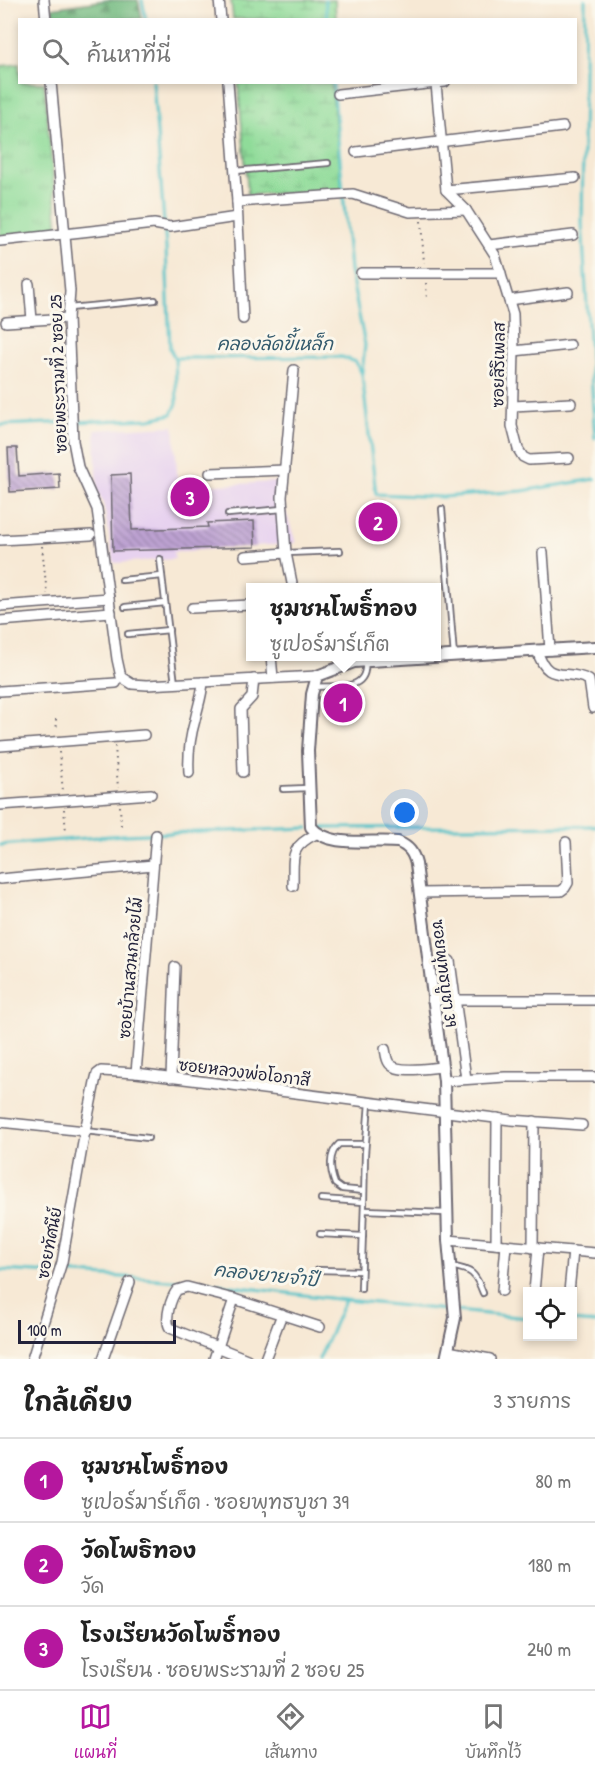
<!DOCTYPE html>
<html lang="th">
<meta charset="utf-8">
<style>
body{margin:0;font-family:"Patrick Hand","Playpen Sans Thai",sans-serif;background:#f6f6f6;color:#222}
.controls{position:absolute;right:18px;bottom:18px;display:grid;overflow:hidden;border-radius:0px;box-shadow:0 3px 9px #0003}
.controls button{width:54px;height:54px;display:grid;place-items:center;padding:0;border:0;border-bottom:2px solid #e0e0e0;background:#fff;color:#222;font:30px sans-serif}
.scale{position:absolute;left:18px;bottom:15px;width:158px;box-sizing:border-box;padding-left:6px;border:3px solid #22223b;border-top:0;font-size:16px;line-height:21px;white-space:nowrap;color:#22223b;-webkit-text-stroke:4px #fbf7ec;paint-order:stroke}
.you{position:absolute;left:405px;top:813px;width:21px;height:21px;margin:-15px;border:4px solid #fff;border-radius:50%;background:#1a73e8;box-shadow:0 0 0 9px #1a73e833}
.badge{display:grid;place-items:center;width:39px;height:39px;border-radius:50%;background:#b5179e;color:#fff;font-size:20px;font-weight:700}
.pin{position:absolute;translate:-50% -50%;border:3px solid #fff;box-shadow:0 2px 6px #0006}
.popup{position:absolute;left:246px;top:583px;width:195px;height:78px;box-sizing:border-box;display:grid;place-content:center;border-radius:0px;background:#fff;filter:drop-shadow(0 2px 4px #0005);font-size:20px;white-space:nowrap;color:#767676}
.popup b{font-size:22px;color:#222}
.popup::after{content:'';position:absolute;left:50%;top:100%;margin-left:-12px;border:12px solid transparent;border-top-color:#fff}
.list{margin:0;padding:0;list-style:none}
h2{display:flex;justify-content:space-between;align-items:center;height:78px;margin:0;padding:0 24px;font-size:26px}
h2 small{font-size:20px;font-weight:400;color:#767676}
.list li{display:grid;grid-template-columns:39px 1fr auto;gap:18px;align-items:center;box-sizing:border-box;height:84px;padding:0 24px;border-top:2px solid #e0e0e0}
.list b{display:block;font-size:22px;white-space:nowrap}
.list p{margin:0;font-size:20px;white-space:nowrap;color:#767676}
.list em{font-size:20px;font-style:normal;color:#767676}
.icon{flex:none;width:33px;height:33px;fill:none;stroke:currentColor;stroke-width:2;stroke-linecap:round;stroke-linejoin:round}
.map{position:relative;flex:none;width:595px;height:1359px;overflow:hidden}
.search{position:absolute;background:#fff;box-shadow:0 3px 9px #0003;left:18px;right:18px;top:18px;height:66px;display:flex;align-items:center;gap:15px;box-sizing:border-box;padding:0 21px;border-radius:0px;color:#767676;font-size:22px}
.sheet{height:330px;background:#fff}
nav{display:flex;justify-content:space-around;align-items:center;box-sizing:border-box;height:84px;border-top:2px solid #e0e0e0;background:#fff;font-size:16px;color:#767676}
nav a{display:grid;justify-items:center;gap:3px}
nav .on{color:#b5179e}
.map>svg:first-child{display:block}
</style>
<div class="map">
<svg width="595" height="1359" viewBox="0 0 595 1359">
<defs>
<pattern id="grass-tufts" width="24" height="20" patternUnits="userSpaceOnUse" patternTransform="scale(1.5)"><rect width="24" height="20" fill="#8fdb99"/><path d="M3 7l-1-3M5 7V3M7 7l1-3M15 17l-1-3M17 17v-4M19 17l1-3" fill="none" stroke="#7bbc85"/></pattern>
<pattern id="forest-firs" width="22" height="20" patternUnits="userSpaceOnUse" patternTransform="scale(1.5)"><rect width="22" height="20" fill="#73bb81"/><path d="M5 1l3.5 6h-7zM16 11l3.5 6h-7z" fill="#5e986b"/></pattern>
<pattern id="wetland-marsh" width="20" height="14" patternUnits="userSpaceOnUse" patternTransform="scale(1.5)"><rect width="20" height="14" fill="#8fdb99"/><path d="M1 5h8M5 5V1M11 12h8M15 12V8" fill="none" stroke="#7bbc85"/></pattern>
<pattern id="building-back-hatch" width="6" height="6" patternUnits="userSpaceOnUse" patternTransform="scale(1.5)"><rect width="6" height="6" fill="#bda2d2"/><path d="M-1 5l2 2M0 0l6 6M5-1l2 2" fill="none" stroke="#9984ac"/></pattern>
</defs>
<rect width="100%" height="100%" fill="#fbf7ec"/>
<filter id="ink" filterUnits="userSpaceOnUse"><feTurbulence type="fractalNoise" baseFrequency=".0167" numOctaves="2"/><feDisplacementMap in="SourceGraphic" scale="12" xChannelSelector="R" yChannelSelector="G"/><feConvolveMatrix kernelMatrix="1 2 1 2 8 2 1 2 1" color-interpolation-filters="sRGB"/></filter>
<filter id="wash" filterUnits="userSpaceOnUse"><feTurbulence type="fractalNoise" baseFrequency=".008" numOctaves="4" result="noise"/><feDisplacementMap in="SourceGraphic" scale="24" xChannelSelector="R" yChannelSelector="G"/><feGaussianBlur stdDeviation="1.35" result="paint"/><feColorMatrix in="noise" values="0 0 0 0 0 0 0 0 0 0 0 0 0 0 0 0 0 1.4 0 .05"/><feComposite in="paint" operator="in"/></filter>
<g filter="url(#wash)">
<rect width="100%" height="100%" fill="#f7e9d5"/>
<polygon fill="#e7d2ef" points="174,426 178,487 276,482 296,543 173,552 175,559 114,563 103,502 97,491 95,430"/>
<polygon fill="url(#grass-tufts)" stroke="#587e6a" stroke-width="1.5" points="19,64 20,82 44,83 58,229 0,236 0,66"/>
<polygon fill="url(#forest-firs)" stroke="#4a6e5e" stroke-width="1.5" points="108,0 138,0 142,19 54,19 52,8"/>
<g fill="url(#wetland-marsh)" stroke="#587e6a" stroke-width="1.5">
<polygon points="231,0 335,0 336,19 233,19"/>
<polygon points="238,83 331,83 343,190 248,195"/>
</g>
<g fill="none" stroke-linecap="round" stroke-linejoin="round">
<g stroke="#55c3c9" stroke-width="3">
<polyline points="142,0 146,20"/>
<polyline points="325,0 327,20"/>
<polyline points="585,0 582,223 595,438"/>
<polyline points="153,82 166,248 170,349 175,358"/>
<polyline points="333,82 350,270 365,345 362,372"/>
<polyline points="0,425 150,419 172,414 177,403 175,358 342,357 356,362 362,374 376,494 442,497 522,491 595,479"/>
<polyline points="318,828 595,826"/>
<polyline points="0,845 123,835 308,828"/>
<polyline points="0,1270 55,1273"/>
<polyline points="62,1273 199,1282 345,1300 528,1318"/>
<polyline points="572,1321 595,1323"/>
<polyline points="319,1359 345,1300"/>
</g>
</g>
<g id="blocks">
<g fill="url(#building-back-hatch)">
<polygon points="8,448 17,448 19,476 59,473 60,489 10,492"/>
<polygon points="130,474 132,530 208,527 207,523 254,521 255,547 113,551 111,475"/>
</g>
</g>
</g>
<g filter="url(#ink)">
<use href="#blocks" fill-opacity="0" stroke="#6d6871" stroke-width="1.5"/>
<g fill="none" stroke-linecap="round" stroke-linejoin="round">
<g stroke="#6d6871" stroke-width="8">
<g id="service">
<polyline points="235,171 328,163"/>
<polyline points="69,308 155,300"/>
<polyline points="442,509 454,656"/>
<polyline points="228,514 282,509"/>
<polyline points="286,553 340,551"/>
<polyline points="160,559 175,684"/>
<polyline points="122,580 162,576"/>
<polyline points="125,607 165,603"/>
<polyline points="128,634 169,630"/>
<path d="M314 687C336 685 369 693 365 661"/>
<polyline points="283,789 308,788"/>
<polyline points="85,1131 148,1138"/>
<path d="M364 1191 342 1189 335 1184C330 1171 328 1154 339 1144H365"/>
<polyline points="321,1199 364,1202 361,1289"/>
<polyline points="364,1202 365,1154 369,1103"/>
<polyline points="365,1210 446,1213"/>
<polyline points="320,1234 363,1236"/>
<path d="M450 1266C472 1270 475 1272 483 1293"/>
<polyline points="318,1270 361,1271"/>
</g>
</g>
<g stroke="#6d6871" stroke-width="12">
<g id="minor">
<polyline points="44,0 46,20"/>
<polyline points="219,0 221,20"/>
<polyline points="51,82 70,291 68,318 73,441 78,467 97,509 117,659 121,677 132,684 147,685 317,676"/>
<polyline points="228,82 237,202 243,319"/>
<polyline points="436,84 446,190 466,210 495,255 513,314 514,351 512,426 518,449 523,457 529,460 569,458"/>
<polyline points="338,94 445,82"/>
<polyline points="356,152 563,127"/>
<polyline points="446,190 575,178"/>
<polyline points="237,202 353,194 410,212 466,210"/>
<polyline points="0,241 154,224 170,227 237,217"/>
<polyline points="489,245 573,235"/>
<polyline points="361,273 501,273"/>
<polyline points="29,284 32,320"/>
<polyline points="509,300 568,292"/>
<polyline points="6,322 68,318"/>
<polyline points="514,351 570,345"/>
<polyline points="513,406 571,403"/>
<polyline points="210,473 285,470"/>
<polyline points="0,540 91,535"/>
<polyline points="543,553 550,650"/>
<polyline points="245,556 286,553"/>
<polyline points="293,588 286,553 282,497 294,370"/>
<polyline points="0,606 109,598"/>
<polyline points="192,608 250,605"/>
<polyline points="0,621 111,612"/>
<path d="M537 650C547 685 565 668 589 680L593 708"/>
<polyline points="271,656 273,678"/>
<polyline points="338,656 354,662"/>
<polyline points="0,691 116,683"/>
<polyline points="0,746 144,735"/>
<polyline points="243,772 241,709 252,697 254,679"/>
<path d="M189 773C188 756 190 737 195 720 198 706 202 696 203 682"/>
<polyline points="0,805 151,794"/>
<polyline points="0,879 153,865"/>
<path d="M293 886C294 857 288 848 316 834"/>
<polyline points="420,893 561,891 565,888 568,883 566,842"/>
<polyline points="450,961 466,1079"/>
<polyline points="432,1000 595,1000"/>
<path d="M385 1049C386 1053 386 1059 389 1063 396 1074 429 1068 442 1067"/>
<polyline points="136,1073 156,835"/>
<polyline points="171,1078 175,967"/>
<polyline points="444,1081 505,1077 595,1077"/>
<polyline points="0,1122 85,1131"/>
<polyline points="448,1240 595,1253"/>
<polyline points="496,1244 497,1118"/>
<polyline points="533,1248 534,1121"/>
<polyline points="502,1291 506,1245"/>
<polyline points="534,1292 538,1248"/>
<polyline points="569,1292 573,1251"/>
<polyline points="448,1351 490,1359"/>
<polyline points="32,1359 62,1262 85,1131 95,1082 97,1074 101,1071 136,1073 511,1120 582,1125"/>
<polyline points="103,1359 130,1282"/>
<polyline points="214,1359 234,1299"/>
<path d="M247 1359 170 1328C164 1319 171 1298 177 1290L187 1287 234 1299 320 1327"/>
<polyline points="265,1359 282,1314"/>
</g>
</g>
<g stroke="#6d6871" stroke-width="14">
<path id="tertiary" d="M446 1359 455 1318 448 1240 444 1081 416 864C413 852 409 847 398 842 371 839 329 849 311 827L308 751 312 694 317 676 354 662 595 647"/>
</g>
<g stroke="#6d6871" stroke-width="2" stroke-dasharray="1.5 4.5" stroke-linecap="butt">
<polyline points="421,221 424,263"/>
<polyline points="426,283 427,301"/>
<polyline points="42,546 47,594"/>
<polyline points="56,719 57,731"/>
<polyline points="115,746 118,788"/>
<polyline points="59,752 63,791"/>
<polyline points="120,806 121,826"/>
<polyline points="64,809 66,832"/>
</g>
<use href="#service" stroke="#fff" stroke-width="4.5"/>
<use href="#minor" stroke="#fff" stroke-width="9"/>
<use href="#tertiary" stroke="#fff" stroke-width="10"/>
</g>
</g>
<g text-anchor="middle" stroke-width="6" stroke-linejoin="round" paint-order="stroke">
<g font-size="16" fill="#22223b" stroke="#fbf7ec">
<text transform="translate(498 365) rotate(-89)" y="6">ซอยสิริเพลส</text>
<text transform="translate(58 374) rotate(-92)" y="6">ซอยพระรามที่ 2 ซอย 25</text>
<text transform="translate(130 968) rotate(-85)" y="6">ซอยบ้านสวนกล้วยไม้</text>
<text transform="translate(445 973) rotate(83)" y="6">ซอยพุทธบูชา 39</text>
<text transform="translate(244 1072) rotate(7)" y="6">ซอยหลวงพ่อโอภาสี</text>
<text transform="translate(49 1243) rotate(-79)" y="6">ซอยทัศนีย์</text>
</g>
<g font-size="18" font-style="italic" fill="#345a6d" stroke="#fbf7ec">
<text x="275" y="350">คลองลัดขี้เหล็ก</text>
<text transform="translate(266 1275) rotate(6)" y="6">คลองยายจำปี</text>
</g>
</g>
</svg>
<div class="controls">
<button><svg class="icon" aria-label="locate" viewBox="0 0 24 24"><circle cx="12" cy="12" r="6"/><path d="M12 2v4M12 18v4M2 12h4M18 12h4"/></svg></button>
</div>
<div class="scale">100 m</div>
<div class="you"></div>
<div class="pin badge" style="left:343px;top:703px">1</div>
<div class="popup"><b>ชุมชนโพธิ์ทอง</b>ซูเปอร์มาร์เก็ต</div>
<div class="pin badge" style="left:378px;top:522px">2</div>
<div class="pin badge" style="left:190px;top:497px">3</div>
<div class="search"><svg class="icon" aria-label="search" viewBox="0 0 24 24"><circle cx="10" cy="10" r="6"/><path d="M15 15l6 6"/></svg>ค้นหาที่นี่</div>
</div>
<section class="sheet">
<h2>ใกล้เคียง<small>3 รายการ</small></h2>
<ul class="list">
<li><span class="badge">1</span><div><b>ชุมชนโพธิ์ทอง</b><p>ซูเปอร์มาร์เก็ต · ซอยพุทธบูชา 39</p></div><em>80 m</em></li>
<li><span class="badge">2</span><div><b>วัดโพธิทอง</b><p>วัด</p></div><em>180 m</em></li>
<li><span class="badge">3</span><div><b>โรงเรียนวัดโพธิ์ทอง</b><p>โรงเรียน · ซอยพระรามที่ 2 ซอย 25</p></div><em>240 m</em></li>
</ul>
</section>
<nav>
<a class="on"><svg class="icon" aria-label="map" viewBox="0 0 24 24"><path d="M3 6l6-2 6 2 6-2v14l-6 2-6-2-6 2zM9 4v14M15 6v14"/></svg>แผนที่</a>
<a><svg class="icon" aria-label="directions" viewBox="0 0 24 24"><path d="M12 3l9 9-9 9-9-9zM9 14v-3h6M13 9l2 2-2 2"/></svg>เส้นทาง</a>
<a><svg class="icon" aria-label="saved" viewBox="0 0 24 24"><path d="M7 4h10v16l-5-4-5 4z"/></svg>บันทึกไว้</a>
</nav>
